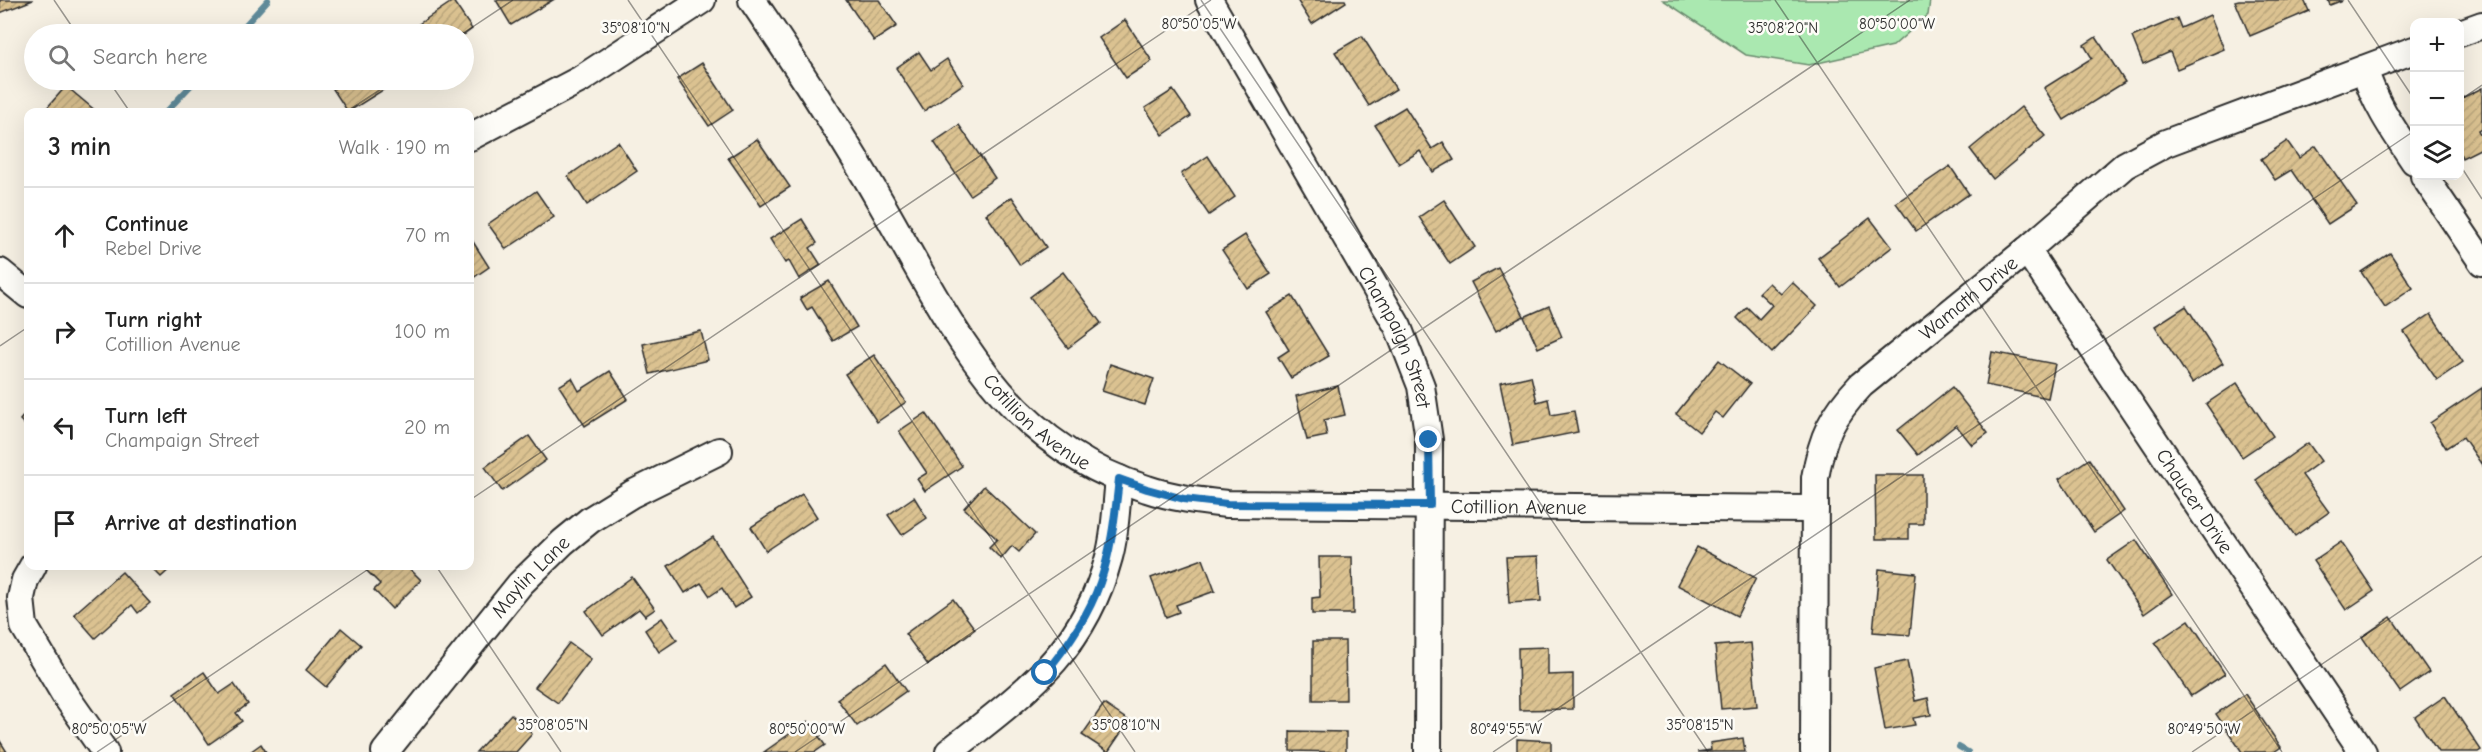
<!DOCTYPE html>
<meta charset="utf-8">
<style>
body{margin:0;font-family:"Comic Neue",sans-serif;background:#f2f2f2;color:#222}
.controls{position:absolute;right:18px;top:18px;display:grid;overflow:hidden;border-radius:12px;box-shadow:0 6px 24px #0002}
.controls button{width:54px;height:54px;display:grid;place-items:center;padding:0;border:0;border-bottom:2px solid #e0e0e0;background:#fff;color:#222;font:30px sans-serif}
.stop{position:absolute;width:18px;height:18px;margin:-14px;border:4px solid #1f6fb2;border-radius:50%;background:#fff}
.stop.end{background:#1f6fb2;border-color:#fff;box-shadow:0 2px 6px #0008}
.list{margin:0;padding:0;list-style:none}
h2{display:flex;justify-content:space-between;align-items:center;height:78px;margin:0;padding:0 24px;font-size:26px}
h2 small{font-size:20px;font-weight:400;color:#767676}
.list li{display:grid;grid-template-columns:39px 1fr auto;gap:18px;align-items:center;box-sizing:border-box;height:96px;padding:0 24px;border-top:2px solid #e0e0e0}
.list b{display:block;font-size:22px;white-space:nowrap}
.list p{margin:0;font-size:20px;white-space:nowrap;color:#767676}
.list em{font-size:20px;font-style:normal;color:#767676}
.icon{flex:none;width:33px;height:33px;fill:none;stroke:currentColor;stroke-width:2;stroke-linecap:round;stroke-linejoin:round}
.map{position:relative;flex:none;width:2482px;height:752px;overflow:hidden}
.search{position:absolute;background:#fff;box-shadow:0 6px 24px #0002;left:24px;top:24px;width:450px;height:66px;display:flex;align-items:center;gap:15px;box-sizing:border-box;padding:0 21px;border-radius:33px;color:#767676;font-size:22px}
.panel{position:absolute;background:#fff;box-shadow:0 6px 24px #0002;left:24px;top:108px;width:450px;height:462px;border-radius:12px}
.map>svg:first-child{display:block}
</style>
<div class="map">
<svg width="2482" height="752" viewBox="0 0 2482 752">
<defs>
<pattern id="building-hatch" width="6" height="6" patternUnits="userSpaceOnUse" patternTransform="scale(1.5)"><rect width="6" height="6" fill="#dbc291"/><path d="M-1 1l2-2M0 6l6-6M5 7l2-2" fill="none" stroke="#bca77d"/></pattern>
</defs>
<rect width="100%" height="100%" fill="#f6f0e3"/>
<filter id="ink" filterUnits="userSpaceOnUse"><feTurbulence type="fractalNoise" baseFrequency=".0167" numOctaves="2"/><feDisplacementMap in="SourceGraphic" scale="12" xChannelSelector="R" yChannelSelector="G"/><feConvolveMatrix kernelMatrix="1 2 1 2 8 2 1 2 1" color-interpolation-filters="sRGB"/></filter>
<g filter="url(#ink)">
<polygon fill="#aae8b0" stroke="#6a8a6e" stroke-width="1.5" points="1663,0 1930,0 1928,15 1893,46 1809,65 1746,55"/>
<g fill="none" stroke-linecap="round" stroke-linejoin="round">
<g stroke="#5f8a99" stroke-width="6">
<polyline points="237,34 268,0"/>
<polyline points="166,112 196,80"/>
<polyline points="1959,747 1968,752"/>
</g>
</g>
<g fill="url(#building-hatch)" stroke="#2b2b2b" stroke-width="1.5">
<polygon points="0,0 33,0 0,13"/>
<polygon points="496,0 553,0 511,25"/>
<polygon points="846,0 879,0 897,26 874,41"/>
<polygon points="1297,0 1345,0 1346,2 1312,24"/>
<polygon points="2239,0 2304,0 2309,11 2250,36 2235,1"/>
<polygon points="2328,0 2343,0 2330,5"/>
<polygon points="453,1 472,29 464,35 404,34"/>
<polygon points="2210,15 2224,49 2177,69 2170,52 2143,64 2132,37 2177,18 2181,28"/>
<polygon points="1125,20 1152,61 1126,78 1099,38"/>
<polygon points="1362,36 1396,89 1369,106 1335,52"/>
<polygon points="2096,37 2125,82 2064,120 2044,88 2092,58 2084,45"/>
<polygon points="919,52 931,70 947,59 963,84 924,111 896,68"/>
<polygon points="702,63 733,110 709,126 677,79"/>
<polygon points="348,80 392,80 394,83 348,112 333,89"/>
<polygon points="66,86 97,112 50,112 46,109"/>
<polygon points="2482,88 2482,128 2478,130 2482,138 2482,148 2462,158 2460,153 2460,99"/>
<polygon points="1173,90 1191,116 1163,135 1145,108"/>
<polygon points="1405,107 1432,149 1443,142 1454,160 1433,172 1420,151 1399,164 1375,125"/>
<polygon points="2021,107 2045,136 1993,179 1970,149"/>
<polygon points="959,125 995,178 970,195 934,142"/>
<polygon points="757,139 790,187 761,206 728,158"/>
<polygon points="2287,141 2299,158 2316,146 2357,205 2328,224 2291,170 2275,180 2261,159"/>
<polygon points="618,142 637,171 587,205 568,176"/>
<polygon points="1208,156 1235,197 1209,215 1181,174"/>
<polygon points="1950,166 1969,194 1916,231 1896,203"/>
<polygon points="536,191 554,217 506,249 488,224"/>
<polygon points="1012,197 1046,247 1020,265 986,214"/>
<polygon points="1444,200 1475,247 1450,264 1419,217"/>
<polygon points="1870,218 1892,247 1840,287 1818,258"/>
<polygon points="802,219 817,243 810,248 821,265 799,279 789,261 785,263 770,239"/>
<polygon points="1245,235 1271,274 1248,289 1222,250"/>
<polygon points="470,237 489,267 470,280"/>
<polygon points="2390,253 2413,288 2385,307 2361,272"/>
<polygon points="1498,268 1524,316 1496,331 1471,282"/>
<polygon points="1063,272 1101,323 1068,348 1030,297"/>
<polygon points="829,281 857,327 833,341 812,307 807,310 800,298"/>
<polygon points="1792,282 1817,306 1772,353 1737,318 1747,307 1759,319 1772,305 1759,293 1769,283 1781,294"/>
<polygon points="1292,296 1329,356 1291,378 1278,357 1289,350 1266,312"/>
<polygon points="1549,306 1562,337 1538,348 1524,317"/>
<polygon points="2186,306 2223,363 2192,383 2155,326"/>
<polygon points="2431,314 2463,362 2437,380 2404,332"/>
<polygon points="701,331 708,360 650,374 643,344"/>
<polygon points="1992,352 2055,364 2048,398 1986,385"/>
<polygon points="874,355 906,402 877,422 845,374"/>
<polygon points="1719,360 1750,384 1723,418 1715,412 1699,432 1676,414"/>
<polygon points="1110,364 1154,379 1145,405 1102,391"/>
<polygon points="610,371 628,399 585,426 559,386 572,378 579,391"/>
<polygon points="1531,376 1537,402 1548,399 1551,415 1574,411 1578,432 1513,445 1500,383"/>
<polygon points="2237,383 2273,436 2242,457 2206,404"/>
<polygon points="1338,386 1345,415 1324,420 1327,436 1307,440 1296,396"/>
<polygon points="1952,387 1988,433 1972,445 1956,425 1918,455 1898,430"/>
<polygon points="2482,388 2482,465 2463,437 2446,448 2430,423"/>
<polygon points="28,410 28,428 20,420"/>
<polygon points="926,413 962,466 925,491 917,479 927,473 899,431"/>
<polygon points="529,436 546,460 502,491 485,467"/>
<polygon points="2308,443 2321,461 2302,475 2329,512 2295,536 2256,480"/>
<polygon points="2089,459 2124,511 2094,532 2059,479"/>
<polygon points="1875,475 1923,475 1923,524 1909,524 1909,539 1876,539"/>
<polygon points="984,486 1035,534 1019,552 1012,546 1001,559 989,547 997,539 964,508"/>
<polygon points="802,494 817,517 766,551 751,527"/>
<polygon points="914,497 927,518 902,535 888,515"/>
<polygon points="713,537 751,597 734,608 722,588 710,596 701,583 685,593 668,566"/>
<polygon points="2136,540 2172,594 2144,614 2107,560"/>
<polygon points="2341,542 2374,591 2346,610 2313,561"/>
<polygon points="1697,547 1756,578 1737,616 1677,585"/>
<polygon points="1538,556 1541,601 1509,603 1506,557"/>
<polygon points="1319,557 1352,557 1353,614 1312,614 1312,598 1320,597"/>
<polygon points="1203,559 1215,591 1176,605 1179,612 1166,617 1151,578"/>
<polygon points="150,566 173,566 161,577"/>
<polygon points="371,566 407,566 421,580 392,609 374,590 380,584 366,570"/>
<polygon points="1879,569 1916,573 1910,635 1873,632"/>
<polygon points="122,572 150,603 138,613 132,605 95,638 74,614"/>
<polygon points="632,577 655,609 645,616 639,609 603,635 586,611"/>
<polygon points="953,599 975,629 928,665 905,634"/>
<polygon points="2391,617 2429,672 2400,692 2362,637"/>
<polygon points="662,618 677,640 659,652 645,630"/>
<polygon points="2189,620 2225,674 2191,696 2155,643"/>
<polygon points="341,628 361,645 326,687 306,670"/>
<polygon points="1313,641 1345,641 1346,700 1313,700"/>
<polygon points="569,643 591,659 558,703 535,687"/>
<polygon points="1751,643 1757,706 1721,709 1715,646"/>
<polygon points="1548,647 1548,675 1573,674 1573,709 1519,710 1518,648"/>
<polygon points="1907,661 1915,701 1928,698 1931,715 1913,718 1915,725 1885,730 1874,668"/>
<polygon points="886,663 906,691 857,726 837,699"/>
<polygon points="204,672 219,694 234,684 248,704 236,713 242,721 209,744 174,693"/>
<polygon points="2245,694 2281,747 2274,752 2242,752 2216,714"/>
<polygon points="2445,696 2481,750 2478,752 2438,752 2415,717"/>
<polygon points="1104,704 1129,721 1108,752 1082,735"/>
<polygon points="511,714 532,734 516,752 476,752"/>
<polygon points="808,721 825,745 815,752 764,752"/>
<polygon points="1290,731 1346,732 1346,752 1290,751"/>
<polygon points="1743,738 1745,752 1697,752 1711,750 1710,743"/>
<polygon points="1517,739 1551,741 1551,752 1517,752"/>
<polygon points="0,741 7,752 0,752"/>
<polygon points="261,744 266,752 250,752"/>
</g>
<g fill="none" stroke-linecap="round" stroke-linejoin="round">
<g stroke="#2b2b2b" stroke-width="30">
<g id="minor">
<path id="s1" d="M752 0C797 66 841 133 881 203 951 324 1002 444 1147 489 1173 498 1200 501 1227 504L1815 509"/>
<path id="s2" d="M1209 0 1398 327 1421 386 1429 440 1428 752"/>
<polyline points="2460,33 2482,25"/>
<path d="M2364 69C2375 104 2394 131 2414 161"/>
<polyline points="470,137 581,79 702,0"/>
<polyline points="2424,176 2482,262"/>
<path id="s3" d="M2027 250 2363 752"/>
<polyline points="0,272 28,295"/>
<polyline points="33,566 25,580 21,598 24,626 65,695 105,752"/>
<path id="s4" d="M385 752 520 584 563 542 590 520 632 494 719 451"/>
<path d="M949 752C1023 693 1083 654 1109 557 1116 532 1116 505 1119 479"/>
<path id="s5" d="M1814 752 1815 478C1822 436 1832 416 1861 385L2027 250 2125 165 2166 143 2414 50"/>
</g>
</g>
<use href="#minor" stroke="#fdfcf7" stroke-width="26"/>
</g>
</g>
<g fill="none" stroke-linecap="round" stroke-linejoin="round" filter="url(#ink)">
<path stroke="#1f6fb2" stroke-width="8" d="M1045 673C1102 605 1110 565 1119 479L1147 489 1184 499 1227 504 1430 505 1429 440"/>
</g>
<path fill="none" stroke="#2b2b2b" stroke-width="1.5" stroke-opacity="0.45" d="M54 0 77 34M628 0 1135 752M1201 0 1708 752M1775 0 2282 752M2348 0 2414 99M462 34 513 0M108 80 130 112M2460 100 2482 85M346 112 395 80M2460 165 2482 199M0 346 28 327M470 500 1211 0M436 566 561 752M97 752 373 566M795 752 1910 0M1493 752 2414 131M2192 752 2482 556"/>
<g text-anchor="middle" stroke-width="5" stroke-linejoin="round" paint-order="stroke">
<g font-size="20" fill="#2b2b2b" stroke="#fdfcf7">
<text dy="7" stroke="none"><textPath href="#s5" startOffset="518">Wamath Drive</textPath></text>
<text dy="7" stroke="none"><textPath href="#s2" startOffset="386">Champaign Street</textPath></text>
<text dy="7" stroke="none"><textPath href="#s1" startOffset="512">Cotillion Avenue</textPath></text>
<text dy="7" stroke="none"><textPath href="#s3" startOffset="302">Chaucer Drive</textPath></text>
<text dy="7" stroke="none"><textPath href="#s1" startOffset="1016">Cotillion Avenue</textPath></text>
<text dy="7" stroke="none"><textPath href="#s4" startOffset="228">Maylin Lane</textPath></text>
</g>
</g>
<g font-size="15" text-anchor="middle" fill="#2b2b2b" stroke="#fdfcf7" stroke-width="5" stroke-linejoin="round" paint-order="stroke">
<text x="1897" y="29">80°50'00"W</text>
<text x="1199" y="29">80°50'05"W</text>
<text x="1783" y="33">35°08'20"N</text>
<text x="636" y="33">35°08'10"N</text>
<text x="553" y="730">35°08'05"N</text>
<text x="1126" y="730">35°08'10"N</text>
<text x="1700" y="730">35°08'15"N</text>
<text x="109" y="734">80°50'05"W</text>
<text x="807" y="734">80°50'00"W</text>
<text x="1506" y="734">80°49'55"W</text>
<text x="2204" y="734">80°49'50"W</text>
</g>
</svg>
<div class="controls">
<button>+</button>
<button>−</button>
<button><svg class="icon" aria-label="layers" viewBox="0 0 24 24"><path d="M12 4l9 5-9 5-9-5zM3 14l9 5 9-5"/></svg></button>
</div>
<div class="stop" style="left:1045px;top:673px"></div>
<div class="stop end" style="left:1429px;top:440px"></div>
<div class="search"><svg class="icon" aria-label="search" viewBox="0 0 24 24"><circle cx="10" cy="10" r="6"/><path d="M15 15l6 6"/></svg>Search here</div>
<section class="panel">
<h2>3 min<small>Walk · 190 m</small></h2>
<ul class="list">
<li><svg class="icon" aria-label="ahead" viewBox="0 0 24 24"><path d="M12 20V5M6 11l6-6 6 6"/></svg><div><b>Continue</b><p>Rebel Drive</p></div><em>70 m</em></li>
<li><svg class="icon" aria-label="right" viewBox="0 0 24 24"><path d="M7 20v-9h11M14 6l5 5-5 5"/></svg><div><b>Turn right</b><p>Cotillion Avenue</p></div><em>100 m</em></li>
<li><svg class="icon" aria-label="left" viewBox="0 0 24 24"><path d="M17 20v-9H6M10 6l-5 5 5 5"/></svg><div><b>Turn left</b><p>Champaign Street</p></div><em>20 m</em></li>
<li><svg class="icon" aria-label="arrive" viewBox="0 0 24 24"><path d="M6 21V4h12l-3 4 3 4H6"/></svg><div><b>Arrive at destination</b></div></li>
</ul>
</section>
</div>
